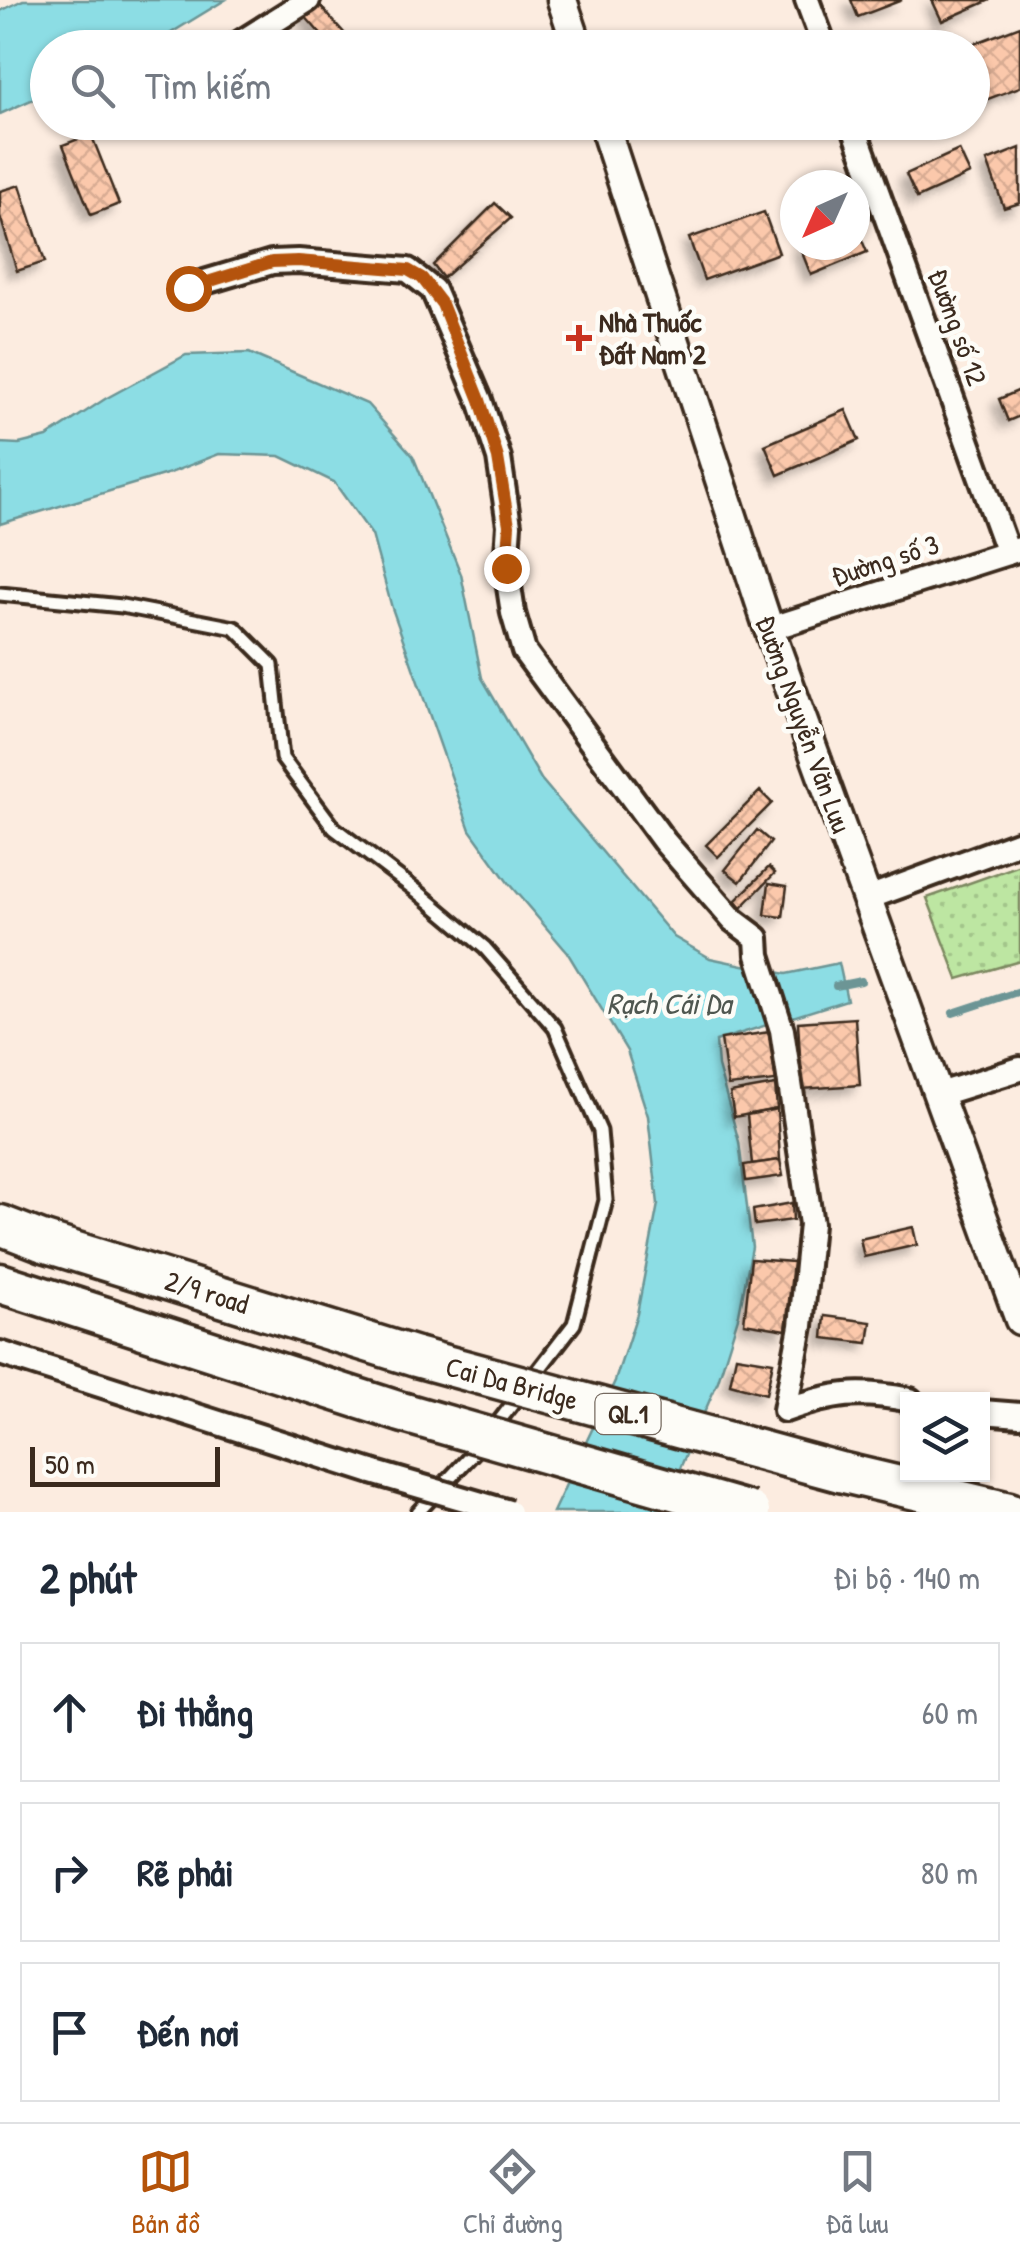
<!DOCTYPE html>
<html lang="vi">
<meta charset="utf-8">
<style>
body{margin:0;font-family:"Patrick Hand",sans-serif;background:#f6f6f7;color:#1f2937}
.controls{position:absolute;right:30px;bottom:30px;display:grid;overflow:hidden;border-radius:0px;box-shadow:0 2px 8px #0004}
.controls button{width:90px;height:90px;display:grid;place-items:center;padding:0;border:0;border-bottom:2px solid #e0e1e3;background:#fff;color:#1f2937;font:50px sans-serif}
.compass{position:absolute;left:780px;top:170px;width:90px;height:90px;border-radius:50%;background:#fff;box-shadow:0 2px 8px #0004;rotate:225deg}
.scale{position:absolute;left:30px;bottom:25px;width:190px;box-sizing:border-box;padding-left:10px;border:5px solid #3b2a1e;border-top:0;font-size:28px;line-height:35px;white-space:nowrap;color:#3b2a1e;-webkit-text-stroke:8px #fdfcf7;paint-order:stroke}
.stop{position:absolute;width:30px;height:30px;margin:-22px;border:8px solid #b45309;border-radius:50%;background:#fff}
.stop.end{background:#b45309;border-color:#fff;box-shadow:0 2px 10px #0008}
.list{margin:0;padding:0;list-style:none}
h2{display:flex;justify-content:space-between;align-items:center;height:130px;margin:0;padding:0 40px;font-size:42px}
h2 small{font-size:32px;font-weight:400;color:#747a83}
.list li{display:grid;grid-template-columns:65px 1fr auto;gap:30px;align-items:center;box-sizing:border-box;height:140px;margin:0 20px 20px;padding:0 20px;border:2px solid #e0e1e3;border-radius:0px}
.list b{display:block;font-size:38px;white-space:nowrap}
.list em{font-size:32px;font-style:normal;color:#747a83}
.icon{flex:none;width:55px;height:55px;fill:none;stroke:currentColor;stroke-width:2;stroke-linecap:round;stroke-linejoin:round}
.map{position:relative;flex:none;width:1020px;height:1512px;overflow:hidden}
.search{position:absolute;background:#fff;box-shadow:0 2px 8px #0004;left:30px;right:30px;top:30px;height:110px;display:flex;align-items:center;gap:25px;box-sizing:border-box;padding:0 35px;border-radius:55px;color:#747a83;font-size:38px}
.sheet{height:610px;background:#fff}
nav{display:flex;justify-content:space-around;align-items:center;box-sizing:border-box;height:140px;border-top:2px solid #e0e1e3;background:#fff;font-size:28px;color:#747a83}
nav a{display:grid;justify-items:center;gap:5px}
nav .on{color:#b45309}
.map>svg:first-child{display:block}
</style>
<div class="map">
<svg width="1020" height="1512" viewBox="0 0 1020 1512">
<defs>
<pattern id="park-dots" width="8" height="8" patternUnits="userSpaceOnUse" patternTransform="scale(2.5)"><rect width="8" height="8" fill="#bde6a2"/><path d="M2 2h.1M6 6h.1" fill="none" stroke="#a3c58b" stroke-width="1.8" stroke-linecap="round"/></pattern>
<pattern id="building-cross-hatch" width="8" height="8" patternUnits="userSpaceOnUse" patternTransform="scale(2.5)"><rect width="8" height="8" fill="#fbc8ab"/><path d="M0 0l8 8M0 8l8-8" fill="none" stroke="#d8ac93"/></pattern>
<filter id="shadow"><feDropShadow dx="-7" dy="7" stdDeviation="5" flood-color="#0004"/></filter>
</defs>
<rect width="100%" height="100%" fill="#fcece0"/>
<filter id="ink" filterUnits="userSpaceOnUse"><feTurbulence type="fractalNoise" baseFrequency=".01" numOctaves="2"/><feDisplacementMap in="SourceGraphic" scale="20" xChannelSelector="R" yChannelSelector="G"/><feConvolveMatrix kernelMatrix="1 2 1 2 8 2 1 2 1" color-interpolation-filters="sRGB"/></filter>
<g filter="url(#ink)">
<polygon fill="url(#park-dots)" stroke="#7c8860" stroke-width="2.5" points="1020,865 1020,961 958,979 927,898"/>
<g fill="#8cdde4" stroke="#6c9595" stroke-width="2.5">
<polygon points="23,0 225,0 148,47 48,48 47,93 0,114 0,11"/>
<polygon points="249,353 367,404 413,456 461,574 482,678 541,779 674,937 710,958 786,974 839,963 847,1000 716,1041 718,1066 739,1142 752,1247 739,1314 718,1381 661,1512 553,1512 615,1381 637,1314 658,1204 648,1116 627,1051 567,952 509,884 470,830 392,608 372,535 334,482 280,456 219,454 170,473 0,524 0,443 19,444 47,437 105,399 186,355"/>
</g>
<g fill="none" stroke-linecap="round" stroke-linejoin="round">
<g stroke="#6c9595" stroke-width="8">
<polyline points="836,986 861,981"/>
<polyline points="953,1013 1020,991"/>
</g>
</g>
<g fill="url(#building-cross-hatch)" stroke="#3b2a1e" stroke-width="2.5" filter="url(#shadow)">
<polygon points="851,0 902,0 858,17"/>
<polygon points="932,0 990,0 942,21"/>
<polygon points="317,2 346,35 332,47 303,14"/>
<polygon points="1020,26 1020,87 972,105 972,48 963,48"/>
<polygon points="91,134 119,204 91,215 63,145"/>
<polygon points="1020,148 1020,203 1004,208 987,161"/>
<polygon points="959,150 970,174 917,198 906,174"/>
<polygon points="20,185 45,262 17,271 0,216 0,191"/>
<polygon points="495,203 511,218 443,278 433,265"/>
<polygon points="764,212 779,253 704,280 689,238"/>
<polygon points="855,224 867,252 811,275 799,245 855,245"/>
<polygon points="1020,390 1020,416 1008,421 999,399"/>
<polygon points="846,410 859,440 778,475 765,445"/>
<polygon points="760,791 772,803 718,857 706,845"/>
<polygon points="757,830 771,842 740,882 725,870"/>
<polygon points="769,867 775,873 741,908 735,901"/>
<polygon points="769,883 787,886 783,917 765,915"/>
<polygon points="855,1018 860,1085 802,1089 798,1022"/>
<polygon points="770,1032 776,1081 728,1086 721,1039"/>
<polygon points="775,1085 777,1109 734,1117 730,1093"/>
<polygon points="777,1109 780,1160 752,1164 747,1115"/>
<polygon points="780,1160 783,1176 746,1181 744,1165"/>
<polygon points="792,1203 793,1220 755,1225 753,1210"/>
<polygon points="913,1227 917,1245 864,1257 860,1239"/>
<polygon points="751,1259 793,1262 786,1330 744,1323"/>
<polygon points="825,1316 871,1322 868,1343 823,1338"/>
<polygon points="736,1356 773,1362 766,1394 730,1384"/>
</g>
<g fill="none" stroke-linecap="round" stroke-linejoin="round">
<g stroke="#3b2a1e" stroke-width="19">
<polyline id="service" points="0,594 122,606 235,628 272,665 282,758 334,828 417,891 485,948 555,1028 600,1131 606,1200 574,1324 480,1446 418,1512"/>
</g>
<g stroke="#3b2a1e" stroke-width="30">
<g id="minor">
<polyline points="807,0 825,48"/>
<polyline points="232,48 308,0"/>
<polyline points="852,122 1008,553"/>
<path d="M188 287 272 262 298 261 408 270 433 290 480 400 499 458 509 525 506 567 513 613 524 651 664 841 733 920 757 938 758 955 782 1030 811 1224 801 1326 785 1410C835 1393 858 1390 910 1400"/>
<polyline points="769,629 1020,549"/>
<polyline points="868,898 1020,842"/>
<polyline points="940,1094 1020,1069"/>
<polyline points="0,1353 372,1472"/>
<polyline points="982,1412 1020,1415"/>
</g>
</g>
<g stroke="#3b2a1e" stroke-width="35">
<g id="tertiary">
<polyline points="562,0 578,48"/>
<polyline points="603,122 769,629 1020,1320"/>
</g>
</g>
<g stroke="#3b2a1e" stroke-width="45">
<g id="trunk">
<polyline points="0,1225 44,1242 416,1357"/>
<polyline points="0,1283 401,1412"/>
<polyline points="840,1472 1009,1512"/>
</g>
</g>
<use href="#service" stroke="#fdfcf7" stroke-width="11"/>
<use href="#minor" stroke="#fdfcf7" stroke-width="22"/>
<use href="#tertiary" stroke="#fdfcf7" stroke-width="28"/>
<use href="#trunk" stroke="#fdfcf7" stroke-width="38"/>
<g stroke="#3b2a1e" stroke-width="30" stroke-linecap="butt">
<polyline id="minor-bridge" points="372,1472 509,1512"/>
</g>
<g stroke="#3b2a1e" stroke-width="45" stroke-linecap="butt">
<g id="trunk-bridge">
<polyline points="416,1357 840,1472"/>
<polyline points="401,1412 750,1512"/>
</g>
</g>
<use href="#minor-bridge" stroke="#fdfcf7" stroke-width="22"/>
<use href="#trunk-bridge" stroke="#fdfcf7" stroke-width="38"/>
</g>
</g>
<g fill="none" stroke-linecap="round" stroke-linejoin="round" filter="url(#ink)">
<polyline stroke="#b45309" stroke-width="12" points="188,288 272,262 298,261 408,270 422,278 442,304 480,400 498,458 509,525 506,568"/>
</g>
<path fill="#c8321e" stroke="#fdfcf7" stroke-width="4" d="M574 323h10v10h10v10h-10v10h-10v-10h-10v-10h10z"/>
<g text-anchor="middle" stroke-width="9" stroke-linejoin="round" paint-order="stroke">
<rect fill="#fdfcf7" stroke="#75695f" stroke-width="2.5" x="595.5" y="1394" width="65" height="40" rx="8"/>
<g font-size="25" font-weight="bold" fill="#3b2a1e">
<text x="628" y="1423">QL.1</text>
</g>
<g font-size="28" font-weight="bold" fill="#3b2a1e" stroke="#fdfcf7" text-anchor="start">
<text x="599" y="332">Nhà Thuốc<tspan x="599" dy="32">Đất Nam 2</tspan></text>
</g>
<g font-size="28" fill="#3b2a1e" stroke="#fdfcf7">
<text transform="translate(958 327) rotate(70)" y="10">Đường số 12</text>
<text transform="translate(885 560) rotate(-18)" y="10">Đường số 3</text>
<text transform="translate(804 724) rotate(70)" y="10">Đường Nguyễn Văn Lưu</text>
<text transform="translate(207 1292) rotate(17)" y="10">2/9 road</text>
<text transform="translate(512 1383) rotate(15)" y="10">Cai Da Bridge</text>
</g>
<g font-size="30" font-style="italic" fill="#4f5750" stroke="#fdfcf7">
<text x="669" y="1014">Rạch Cái Da</text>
</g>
</g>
</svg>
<div class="controls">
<button><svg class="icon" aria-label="layers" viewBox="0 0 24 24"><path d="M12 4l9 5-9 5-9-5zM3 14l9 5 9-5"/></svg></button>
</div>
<svg class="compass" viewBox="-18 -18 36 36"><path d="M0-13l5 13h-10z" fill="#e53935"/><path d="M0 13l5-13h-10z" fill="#747a83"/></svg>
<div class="scale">50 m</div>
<div class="stop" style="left:188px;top:288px"></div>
<div class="stop end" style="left:506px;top:568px"></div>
<div class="search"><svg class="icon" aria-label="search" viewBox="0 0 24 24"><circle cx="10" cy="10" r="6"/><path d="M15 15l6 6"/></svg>Tìm kiếm</div>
</div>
<section class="sheet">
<h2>2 phút<small>Đi bộ · 140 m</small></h2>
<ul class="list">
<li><svg class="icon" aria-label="ahead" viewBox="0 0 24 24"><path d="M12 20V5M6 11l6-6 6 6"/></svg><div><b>Đi thẳng</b></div><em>60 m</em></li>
<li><svg class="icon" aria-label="right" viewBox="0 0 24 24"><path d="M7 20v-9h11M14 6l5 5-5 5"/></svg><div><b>Rẽ phải</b></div><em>80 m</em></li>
<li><svg class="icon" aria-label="arrive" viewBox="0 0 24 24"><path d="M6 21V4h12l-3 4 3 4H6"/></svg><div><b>Đến nơi</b></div></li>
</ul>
</section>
<nav>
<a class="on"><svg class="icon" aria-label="map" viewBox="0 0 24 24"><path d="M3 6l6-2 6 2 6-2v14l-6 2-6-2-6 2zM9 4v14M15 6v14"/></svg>Bản đồ</a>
<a><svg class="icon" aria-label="directions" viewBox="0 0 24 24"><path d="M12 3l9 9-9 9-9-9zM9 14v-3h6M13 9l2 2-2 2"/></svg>Chỉ đường</a>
<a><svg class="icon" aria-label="saved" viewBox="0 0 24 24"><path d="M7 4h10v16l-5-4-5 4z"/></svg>Đã lưu</a>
</nav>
